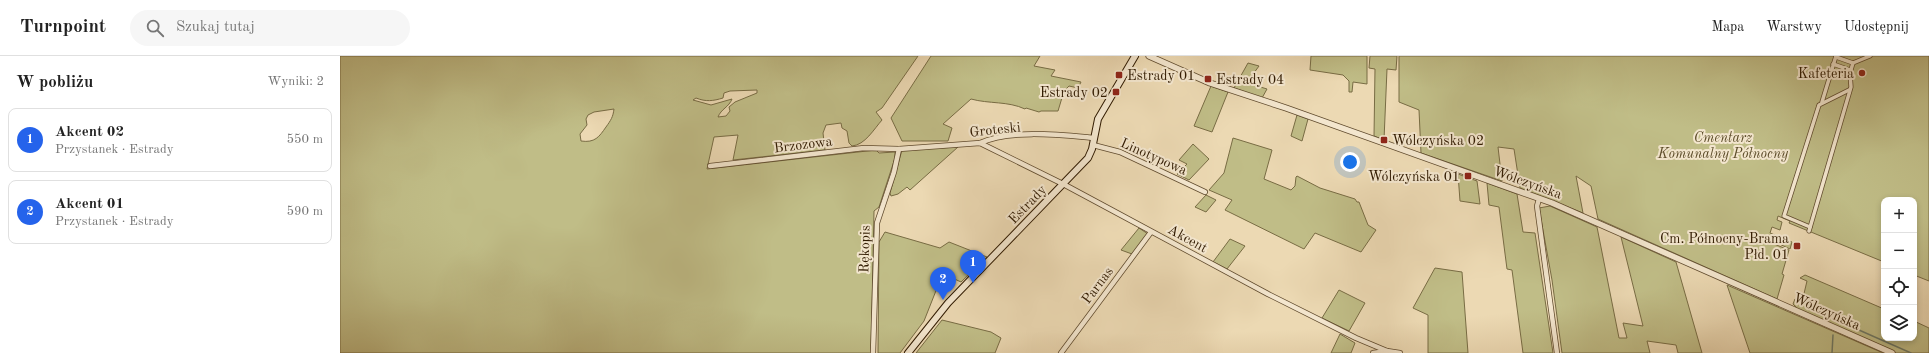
<!DOCTYPE html>
<html lang="pl">
<meta charset="utf-8">
<style>
body{margin:0;font-family:"Old Standard TT",serif;background:#f6f6f6;color:#222}
.controls{position:absolute;right:12px;bottom:12px;display:grid;overflow:hidden;border-radius:8px;box-shadow:0 2px 6px #0003}
.controls button{width:36px;height:36px;display:grid;place-items:center;padding:0;border:0;border-bottom:1px solid #e0e0e0;background:#fff;color:#222;font:20px sans-serif}
.you{position:absolute;left:1010px;top:106px;width:14px;height:14px;margin:-10px;border:3px solid #fff;border-radius:50%;background:#1a73e8;box-shadow:0 0 0 6px #1a73e833}
.badge{display:grid;place-items:center;width:26px;height:26px;border-radius:50%;background:#2563eb;color:#fff;font-size:13px;font-weight:700}
.pin{position:absolute;translate:-50% -33px;filter:drop-shadow(0 1px 2px #0008)}
.pin::after{content:'';position:absolute;top:21px;width:14px;height:12px;background:inherit;clip-path:polygon(0 0,100% 0,50% 100%)}
.list{margin:0;padding:0;list-style:none}
h2{display:flex;justify-content:space-between;align-items:center;height:52px;margin:0;padding:0 16px;font-size:17px}
h2 small{font-size:13px;font-weight:400;color:#767676}
.list li{display:grid;grid-template-columns:26px 1fr auto;gap:12px;align-items:center;box-sizing:border-box;height:64px;margin:0 8px 8px;padding:0 8px;border:1px solid #e0e0e0;border-radius:8px}
.list b{display:block;font-size:15px;white-space:nowrap}
.list p{margin:0;font-size:13px;white-space:nowrap;color:#767676}
.list em{font-size:13px;font-style:normal;color:#767676}
.icon{flex:none;width:22px;height:22px;fill:none;stroke:currentColor;stroke-width:2;stroke-linecap:round;stroke-linejoin:round}
.map{position:relative;flex:none;width:1589px;height:297px;overflow:hidden}
header{display:flex;align-items:center;gap:24px;box-sizing:border-box;height:56px;padding:0 20px;background:#fff;border-bottom:1px solid #e0e0e0}
header strong{font-size:19px}
nav{display:flex;gap:22px;margin-inline-start:auto;font-size:14px}
.search{width:280px;height:36px;background:#f6f6f6;display:flex;align-items:center;gap:10px;box-sizing:border-box;padding:0 14px;border-radius:22px;color:#767676;font-size:15px}
main{display:flex}
aside{flex:1;background:#fff}
.map>svg:first-child{display:block}
</style>
<header>
<strong>Turnpoint</strong>
<div class="search"><svg class="icon" aria-label="search" viewBox="0 0 24 24"><circle cx="10" cy="10" r="6"/><path d="M15 15l6 6"/></svg>Szukaj tutaj</div>
<nav><a>Mapa</a><a>Warstwy</a><a>Udostępnij</a></nav>
</header>
<main>
<aside>
<h2>W pobliżu<small>Wyniki: 2</small></h2>
<ul class="list">
<li><span class="badge">1</span><div><b>Akcent 02</b><p>Przystanek · Estrady</p></div><em>550 m</em></li>
<li><span class="badge">2</span><div><b>Akcent 01</b><p>Przystanek · Estrady</p></div><em>590 m</em></li>
</ul>
</aside>
<div class="map">
<svg width="1589" height="297" viewBox="0 0 1589 297">
<rect width="100%" height="100%" fill="#ecd9b3"/>
<filter id="stains"><feTurbulence type="fractalNoise" baseFrequency=".005" numOctaves="4"/><feColorMatrix values="0 0 0 0 .2 0 0 0 0 .09 0 0 0 0 .02 0 0 0 .5 -.17"/></filter>
<radialGradient id="worn" r=".72"><stop offset=".6" stop-color="#630" stop-opacity="0"/><stop offset="1" stop-color="#630" stop-opacity=".3"/></radialGradient>
<g fill="#c0bd87" stroke="#786c44" fill-rule="evenodd">
<path d="M0 0H578L542 52 536 56 542 64C534 73 525 89 512 90L509 87 507 75 502 72 501 67 486 69 483 77 485 94 393 104 398 79 374 81 367 113 536 94 539 97 555 96V102L539 151 534 155 531 297H0ZM417 34V37L395 46 389 51 390 55 386 60 378 61C381 53 389 51 392 43L371 49 353 44 356 42C366 46 373 45 383 42L384 37 390 35ZM274 53C273 61 271 64 266 71 259 81 255 87 241 85L240 78 247 69 246 63 248 59 254 56Z"/>
<path d="M591 0H700L694 10 715 14 711 20 741 26 738 32 729 30 724 35 718 55H701L699 56 686 52 685 53C668 45 649 48 631 43L603 68 612 72 608 85H562L551 62Z"/>
<polygon points="971,0 1027,0 1027,28 1013,26 1012,36 1009,36 1009,25 1003,19 970,14"/>
<polygon points="1030,0 1057,0 1056,14 1047,13 1044,84 1034,80 1035,13 1029,12"/>
<polygon points="1059,0 1589,0 1589,225 1574,219 1574,144 1544,144 1544,206 1449,167 1450,165 1438,160 1437,164 1442,166 1440,174 1432,171 1430,177 1452,186 1450,193 1435,186 1434,188 1449,194 1442,218 1444,219 1437,243 1258,163 1251,130 1236,120 1243,157 1180,132 1174,93 1158,91 1162,125 1081,97 1079,54 1059,46"/>
<polygon points="908,7 919,10 911,21 914,23 911,28 927,33 922,42 894,32"/>
<polygon points="871,30 888,36 872,76 854,70"/>
<polygon points="957,59 968,63 962,85 951,80"/>
<polygon points="893,82 932,94 924,123 951,134 955,130 956,121 957,120 980,132 1015,143 1017,146 1019,146 1028,169 1036,174 1021,196 975,177 964,193 885,154 892,144 869,134 884,117"/>
<polygon points="853,88 869,103 849,124 837,118 847,108 839,104"/>
<polygon points="618,91 570,134 567,131 558,138 551,140 550,137 562,94"/>
<polygon points="1118,118 1137,125 1140,148 1120,145"/>
<polygon points="1147,127 1177,138 1183,176 1195,177 1213,297 1183,297 1172,214 1167,213 1159,151 1149,149"/>
<polygon points="866,139 876,144 866,156 855,151"/>
<polygon points="1210,150 1257,171 1279,282 1287,282 1283,267 1303,270 1281,181 1336,206 1362,297 1338,297 1336,289 1307,285 1310,297 1222,297 1212,224 1199,152"/>
<polygon points="799,172 808,178 792,198 781,194"/>
<polygon points="545,176 600,192 609,186 647,201 621,226 597,215 595,218 601,222 584,265 560,297 538,297 539,186"/>
<polygon points="890,183 905,190 887,213 873,206"/>
<polygon points="1095,212 1122,216 1128,297 1088,297 1088,259 1073,252"/>
<polygon points="1465,219 1544,253 1544,282 1574,282 1574,265 1589,272 1589,297 1556,297 1458,253 1453,248 1455,243 1462,246 1467,225 1460,222"/>
<polygon points="1387,229 1543,297 1410,297"/>
<polygon points="999,234 1025,247 1009,275 982,262"/>
<polygon points="602,264 651,276 661,282 655,297 576,297"/>
<polygon points="1000,278 1015,287 1011,297 991,297"/>
</g>
<g fill="none" stroke-linecap="round" stroke-linejoin="round">
<g stroke="#6f7a67" stroke-width="1.5">
<polyline points="1494,263 1571,297"/>
<polyline points="1492,297 1493,279"/>
</g>
<g stroke="#5f4a2d" stroke-width="5">
<g id="pedestrian">
<polyline points="1496,1 1513,7"/>
<polyline points="1493,8 1510,14"/>
<polyline points="1482,46 1496,0"/>
<polyline points="1470,171 1444,160 1479,49 1509,34"/>
<polyline points="1469,175 1511,31 1510,17 1513,7 1530,0"/>
</g>
</g>
<g stroke="#5f4a2d" stroke-width="6">
<g id="minor">
<path d="M640 87C670 73 721 79 754 82"/>
<polyline points="753,89 780,96 865,136"/>
<polyline points="370,110 524,92 559,93 640,87 725,129 928,238 1016,282 1047,295"/>
<polyline points="1199,143 1197,150 1217,297"/>
<polyline points="533,297 537,167 554,116 559,93"/>
<polyline points="721,297 811,176"/>
<polyline points="1033,297 1047,295 1060,297"/>
</g>
</g>
<g stroke="#5f4a2d" stroke-width="7">
<polyline id="tertiary" points="809,0 870,27 946,52 1212,147 1552,297"/>
</g>
<g stroke="#301a00" stroke-width="8">
<polyline id="secondary" points="568,297 608,247 748,102 752,93 758,63 795,0"/>
</g>
<use href="#pedestrian" stroke="#f3e6ce" stroke-width="3.5"/>
<use href="#minor" stroke="#f3e6ce" stroke-width="4.5"/>
<use href="#tertiary" stroke="#f3e6ce" stroke-width="5.5"/>
<use href="#secondary" stroke="#f3e6ce" stroke-width="6"/>
</g>
<g fill="#8f2418" stroke="#f3e6ce" stroke-width="1.5">
<circle cx="1522" cy="17" r="4"/>
<rect x="775" y="15" width="8" height="8" rx="2"/>
<rect x="864" y="19" width="8" height="8" rx="2"/>
<rect x="772" y="32" width="8" height="8" rx="2"/>
<rect x="1040" y="80" width="8" height="8" rx="2"/>
<rect x="1124" y="116" width="8" height="8" rx="2"/>
<rect x="1453" y="186" width="8" height="8" rx="2"/>
</g>
<g text-anchor="middle" stroke-width="4" stroke-linejoin="round" paint-order="stroke">
<g font-size="14" fill="#301a00" stroke="#f3e6ce" text-anchor="end">
<text x="1514" y="22">Kafeteria</text>
<text x="787" y="24" text-anchor="start">Estrady 01</text>
<text x="876" y="28" text-anchor="start">Estrady 04</text>
<text x="768" y="41">Estrady 02</text>
<text x="1052" y="89" text-anchor="start">Wólczyńska 02</text>
<text x="1120" y="125">Wólczyńska 01</text>
<text x="1449" y="187">Cm. Północny-Brama<tspan x="1449" dy="16">Płd. 01</tspan></text>
</g>
<g font-size="14" fill="#301a00" stroke="#f3e6ce">
<text transform="translate(655 73) rotate(-6)" y="5">Groteski</text>
<text transform="translate(463 88) rotate(-7)" y="5">Brzozowa</text>
<text transform="translate(814 100) rotate(24)" y="5">Linotypowa</text>
<text transform="translate(1188 126) rotate(20)" y="5">Wólczyńska</text>
<text transform="translate(687 148) rotate(-46)" y="5">Estrady</text>
<text transform="translate(848 182) rotate(29)" y="5">Akcent</text>
<text transform="translate(524 193) rotate(-88)" y="5">Rękopis</text>
<text transform="translate(757 229) rotate(-53)" y="5">Parnas</text>
<text transform="translate(1487 255) rotate(24)" y="5">Wólczyńska</text>
</g>
<g font-size="14" font-style="italic" fill="#5b4b28" stroke="#f3e6ce">
<text x="1383" y="86">Cmentarz<tspan x="1383" dy="16">Komunalny Północny</tspan></text>
</g>
</g>
<rect width="100%" height="100%" filter="url(#stains)"/>
<rect width="100%" height="100%" fill="url(#worn)"/>
</svg>
<div class="controls">
<button>+</button>
<button>−</button>
<button><svg class="icon" aria-label="locate" viewBox="0 0 24 24"><circle cx="12" cy="12" r="6"/><path d="M12 2v4M12 18v4M2 12h4M18 12h4"/></svg></button>
<button><svg class="icon" aria-label="layers" viewBox="0 0 24 24"><path d="M12 4l9 5-9 5-9-5zM3 14l9 5 9-5"/></svg></button>
</div>
<div class="you"></div>
<div class="pin badge" style="left:633px;top:227px">1</div>
<div class="pin badge" style="left:603px;top:244px">2</div>
</div>
</main>
